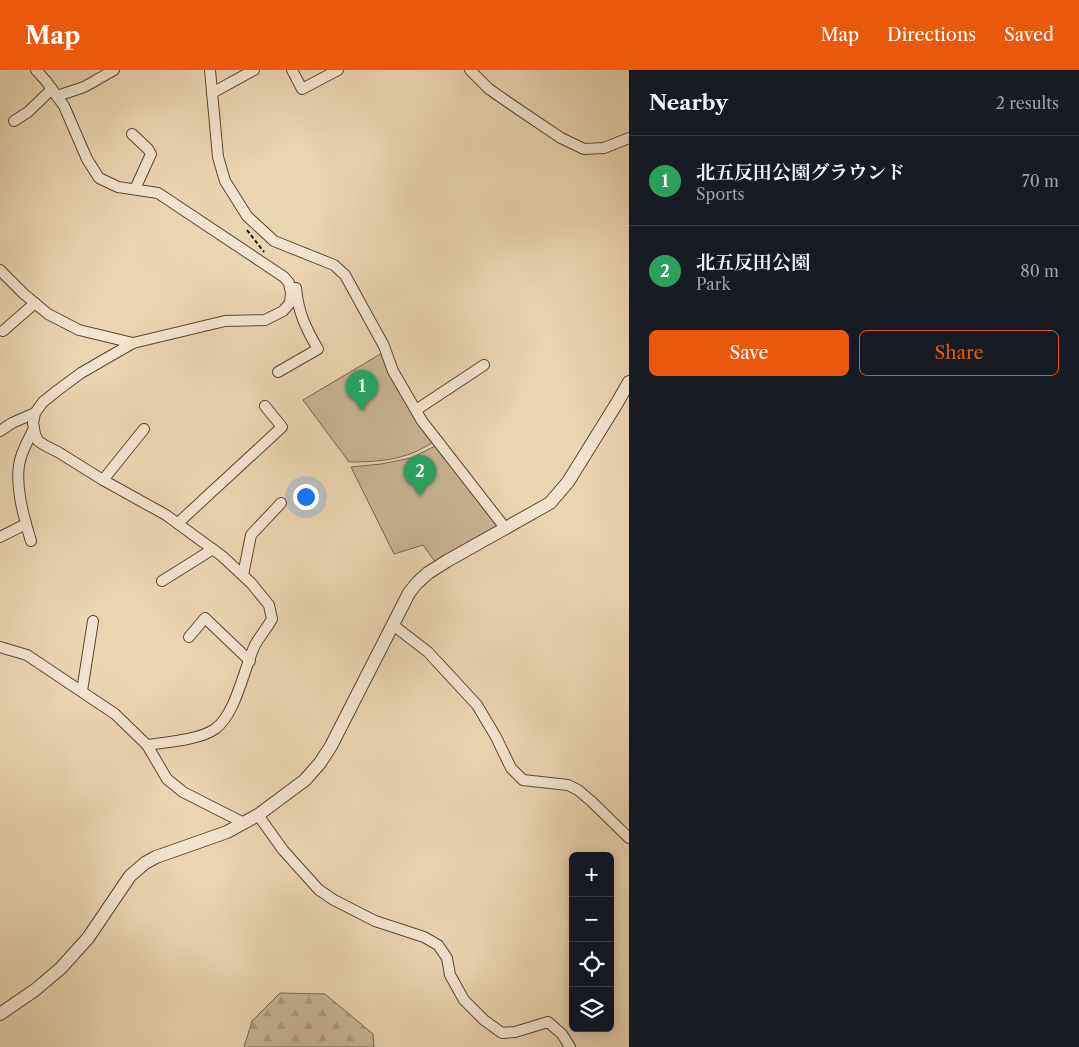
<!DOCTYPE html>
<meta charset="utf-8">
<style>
body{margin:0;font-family:"Libre Caslon Text","Noto Serif JP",serif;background:#20242c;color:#f1f3f6}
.controls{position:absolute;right:15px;bottom:15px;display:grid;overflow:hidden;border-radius:8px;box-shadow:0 2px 12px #0003}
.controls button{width:45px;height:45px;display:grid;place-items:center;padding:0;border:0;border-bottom:1px solid #363941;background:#171b24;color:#f1f3f6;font:25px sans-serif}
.you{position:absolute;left:305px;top:426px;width:18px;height:18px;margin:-12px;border:4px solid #fff;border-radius:50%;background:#1a73e8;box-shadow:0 0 0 8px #1a73e833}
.badge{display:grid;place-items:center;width:32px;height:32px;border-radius:50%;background:#ea580c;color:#fff;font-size:16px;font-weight:700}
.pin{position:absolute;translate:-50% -41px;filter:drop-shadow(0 1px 2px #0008)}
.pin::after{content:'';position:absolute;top:26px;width:18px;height:15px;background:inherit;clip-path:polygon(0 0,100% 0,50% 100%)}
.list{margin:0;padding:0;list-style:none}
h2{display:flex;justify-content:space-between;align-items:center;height:65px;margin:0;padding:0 20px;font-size:21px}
h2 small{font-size:16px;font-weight:400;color:#9ea1a6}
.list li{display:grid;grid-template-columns:32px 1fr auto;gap:15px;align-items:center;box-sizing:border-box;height:90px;padding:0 20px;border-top:1px solid #363941}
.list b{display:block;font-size:19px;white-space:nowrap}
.list p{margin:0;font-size:16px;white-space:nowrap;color:#9ea1a6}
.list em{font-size:16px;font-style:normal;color:#9ea1a6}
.actions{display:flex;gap:10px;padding:15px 20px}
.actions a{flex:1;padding:11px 0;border:1px solid #ea580c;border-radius:8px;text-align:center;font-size:18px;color:#ea580c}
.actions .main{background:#ea580c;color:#fff}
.icon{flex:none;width:28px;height:28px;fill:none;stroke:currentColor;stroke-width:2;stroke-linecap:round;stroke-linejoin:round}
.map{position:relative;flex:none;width:629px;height:977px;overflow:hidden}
header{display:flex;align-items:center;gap:30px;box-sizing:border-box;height:70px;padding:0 25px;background:#ea580c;color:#fff}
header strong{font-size:24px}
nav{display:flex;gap:28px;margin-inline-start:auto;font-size:18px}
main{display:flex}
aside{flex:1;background:#171b24}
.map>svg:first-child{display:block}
</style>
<header>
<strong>Map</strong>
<nav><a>Map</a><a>Directions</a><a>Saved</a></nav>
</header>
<main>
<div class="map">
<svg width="629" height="977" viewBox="0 0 629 977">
<defs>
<pattern id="forest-firs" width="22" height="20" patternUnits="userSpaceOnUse" patternTransform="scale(1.25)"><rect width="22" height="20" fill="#c9b594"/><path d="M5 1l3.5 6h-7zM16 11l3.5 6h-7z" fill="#ad9b7e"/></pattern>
</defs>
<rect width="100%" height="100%" fill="#ead5b1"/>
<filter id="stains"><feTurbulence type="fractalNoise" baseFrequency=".004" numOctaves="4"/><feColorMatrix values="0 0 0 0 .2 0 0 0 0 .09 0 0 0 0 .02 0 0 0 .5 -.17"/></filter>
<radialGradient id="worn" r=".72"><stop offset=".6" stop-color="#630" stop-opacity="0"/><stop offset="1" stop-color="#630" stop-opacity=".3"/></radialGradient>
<polygon fill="url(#forest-firs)" stroke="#78684d" points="280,923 325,924 373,964 374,977 244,977 252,951"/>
<g fill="#c9b594" stroke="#78684d">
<path d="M382 283 433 372C407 390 379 392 349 392L303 330Z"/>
<polygon points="435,376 497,456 436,493 423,475 394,484 351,397 381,394 411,388"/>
</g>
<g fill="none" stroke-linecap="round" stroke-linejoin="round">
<g stroke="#584931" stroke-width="12">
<g id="minor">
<path d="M36 0 46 11 64 36 87 89 99 108 118 117 158 123 284 207 289 213 291 223 290 233 283 241 265 250 225 251 133 273 81 303 58 320 43 332 35 343 33 353 35 364 38 371 46 376 58 382 103 410 166 445 222 486 251 513 269 535 272 549C267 558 260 566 255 575 244 598 236 644 215 659 199 670 167 672 147 675"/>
<polyline points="210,0 218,87 225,111 247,146 274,171 334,195 345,205 384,276 393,301 422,351 506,459"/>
<polyline points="292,0 302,19 338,0"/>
<polyline points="470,0 489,19 512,35 561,68 584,79 604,78 629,68"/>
<polyline points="212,23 254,0"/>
<polyline points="57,26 84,17 114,0"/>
<polyline points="14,51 28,42 52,19"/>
<polyline points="132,64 148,79 151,84 135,119"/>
<polyline points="0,200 24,224 48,244 79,260 133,273"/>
<polyline points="3,261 35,233"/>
<path d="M278 302 318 279C306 259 298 242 296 218"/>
<polyline points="416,340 484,295"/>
<polyline points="0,361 12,353 35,343"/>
<polyline points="103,410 144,359"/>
<polyline points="178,453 282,357 265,336"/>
<polyline points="0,467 26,454"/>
<path d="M31 471C24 448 13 411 21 387 24 377 30 367 34 358"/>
<polyline points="243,505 251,465 281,433"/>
<polyline points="162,511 213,479"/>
<polyline points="393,555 428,582 477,635 496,667 511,698 523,710 568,715 578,720 591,731 629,768"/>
<polyline points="189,567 205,548 250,591"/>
<polyline points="0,577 27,585 115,644 147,675 167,709 183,722 244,753"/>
<polyline points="82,621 93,551"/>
<polyline points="258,745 283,780 319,820 334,830 375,851 424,867 438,875 447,888 450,905 464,930 484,950 502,963 515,962 548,952 562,964 570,977"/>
</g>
</g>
<g stroke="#584931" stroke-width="14">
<polyline id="tertiary" points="0,944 35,920 61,898 88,868 130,806 145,793 156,787 227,762 258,745 305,710 320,693 331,676 409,523 417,513 428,503 447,491 550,433 568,412 617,333 629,312"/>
</g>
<polyline stroke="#281a06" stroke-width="2" stroke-dasharray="4 2.5" stroke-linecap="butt" points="247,160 264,182"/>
<use href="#minor" stroke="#f1e4cc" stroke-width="10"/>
<use href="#tertiary" stroke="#f1e4cc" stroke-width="12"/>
</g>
<rect width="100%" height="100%" filter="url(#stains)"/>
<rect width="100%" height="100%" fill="url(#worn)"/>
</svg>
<div class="controls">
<button>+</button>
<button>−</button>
<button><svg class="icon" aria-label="locate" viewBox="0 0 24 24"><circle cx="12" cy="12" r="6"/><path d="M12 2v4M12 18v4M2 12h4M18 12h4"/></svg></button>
<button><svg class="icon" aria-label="layers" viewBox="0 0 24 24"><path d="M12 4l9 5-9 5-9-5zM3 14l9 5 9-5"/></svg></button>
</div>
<div class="you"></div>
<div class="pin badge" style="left:362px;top:341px;background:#2e9e5b">1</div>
<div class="pin badge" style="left:420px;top:426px;background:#2e9e5b">2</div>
</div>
<aside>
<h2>Nearby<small>2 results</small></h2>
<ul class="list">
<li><span class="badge" style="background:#2e9e5b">1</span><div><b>北五反田公園グラウンド</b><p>Sports</p></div><em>70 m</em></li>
<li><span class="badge" style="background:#2e9e5b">2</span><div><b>北五反田公園</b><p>Park</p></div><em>80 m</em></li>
</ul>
<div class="actions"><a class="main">Save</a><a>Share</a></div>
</aside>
</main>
